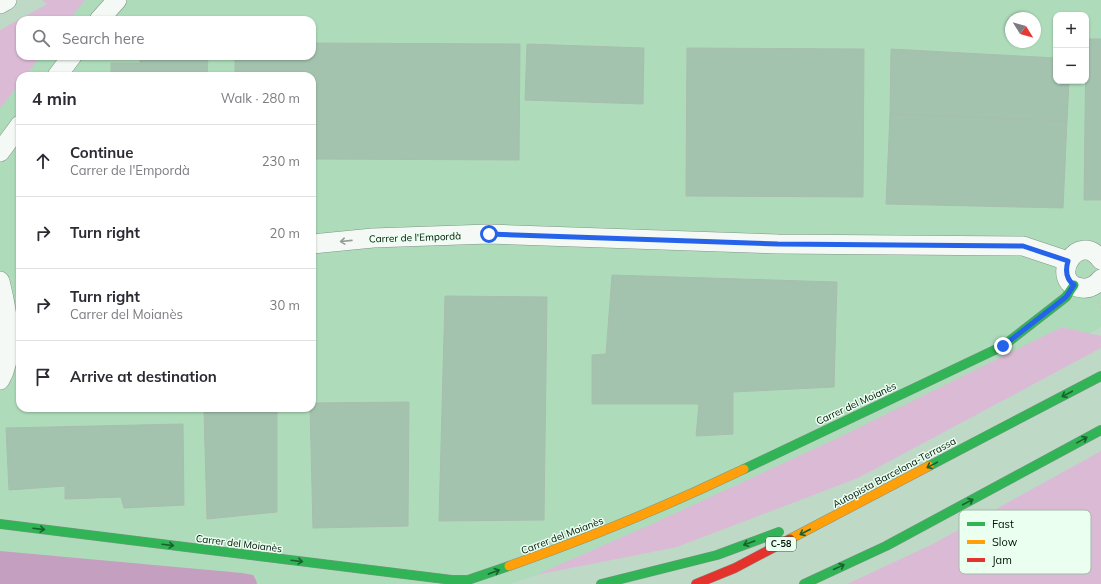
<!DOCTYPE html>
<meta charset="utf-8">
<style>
body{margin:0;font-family:Mulish,sans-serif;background:#f2f2f3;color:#2b2b33}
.controls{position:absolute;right:12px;top:12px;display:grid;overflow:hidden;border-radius:8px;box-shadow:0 1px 3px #0004}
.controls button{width:36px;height:36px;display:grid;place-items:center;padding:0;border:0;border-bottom:1px solid #e1e1e2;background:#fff;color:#2b2b33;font:20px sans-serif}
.compass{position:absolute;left:1005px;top:12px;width:36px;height:36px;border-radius:50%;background:#fff;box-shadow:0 1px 3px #0004;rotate:127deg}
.stop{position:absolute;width:12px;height:12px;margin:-9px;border:3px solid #2563eb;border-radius:50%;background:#fff}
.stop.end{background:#2563eb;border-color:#fff;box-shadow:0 1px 4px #0008}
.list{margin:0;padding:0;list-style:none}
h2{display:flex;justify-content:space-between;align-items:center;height:52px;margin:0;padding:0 16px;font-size:17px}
h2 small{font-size:13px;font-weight:400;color:#7c7c81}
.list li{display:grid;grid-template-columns:26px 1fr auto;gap:12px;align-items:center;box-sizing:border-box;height:72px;padding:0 16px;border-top:1px solid #e1e1e2}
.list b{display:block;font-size:15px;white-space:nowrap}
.list p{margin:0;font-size:13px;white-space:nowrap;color:#7c7c81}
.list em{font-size:13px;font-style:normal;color:#7c7c81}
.icon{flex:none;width:22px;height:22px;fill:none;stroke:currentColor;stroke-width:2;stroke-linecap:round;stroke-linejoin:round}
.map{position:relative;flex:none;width:1101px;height:584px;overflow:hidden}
.search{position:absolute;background:#fff;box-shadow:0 1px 3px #0004;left:16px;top:16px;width:300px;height:44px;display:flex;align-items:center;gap:10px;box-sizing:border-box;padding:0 14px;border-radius:12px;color:#7c7c81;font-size:15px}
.panel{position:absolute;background:#fff;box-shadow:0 1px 3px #0004;left:16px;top:72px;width:300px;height:340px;border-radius:12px}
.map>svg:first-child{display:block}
</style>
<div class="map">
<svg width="1101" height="584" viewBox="0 0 1101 584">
<rect width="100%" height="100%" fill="#bedac6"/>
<path fill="#aedcbb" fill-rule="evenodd" d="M79 0H1101V327L963 406 598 553 511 584H5L0 583V104L20 78V408H312V76H21L36 56H312V20H64ZM1056 15H1086V81H1056ZM1011 18H1035V42H1011Z"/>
<g fill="#dbbad6">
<polygon points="42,0 85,0 69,20 20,20 20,56 41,56 25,76 20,76 20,83 2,106 0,107 0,30 47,4"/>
<polygon points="1062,327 1101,336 1101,348 858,478 677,547 536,575 652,524 842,436"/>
<polygon points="1101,451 1101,584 847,584 933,544"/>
</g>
<polygon fill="#c49fbf" points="0,551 242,573 253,575 256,580 257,584 0,584"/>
<g fill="#a3c3ae" stroke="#a8beae">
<polygon points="139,18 179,20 139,20"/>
<polygon points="1086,39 1101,39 1101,200 1084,200"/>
<polygon points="312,43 520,44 519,160 312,159 312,76 235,76 235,56 312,56"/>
<polygon points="527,44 644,48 643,104 525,100"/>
<polygon points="687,48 864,49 863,197 686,196"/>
<polygon points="891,49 1056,58 1056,81 1069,81 1067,121 890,114"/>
<polygon points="140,56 208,56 207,76 111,76 111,63 140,63"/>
<polygon points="890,114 1067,121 1063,208 886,204"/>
<polygon points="612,275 837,282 834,387 733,392 733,434 696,436 699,404 592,404 592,355 606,354"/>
<polygon points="445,296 547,297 544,520 439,521"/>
<polygon points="409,402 408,526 313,528 310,408 312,408 312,403"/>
<polygon points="265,408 277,408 277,512 207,519 204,412"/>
<polygon points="183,424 184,505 124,508 121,497 65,499 65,486 9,490 6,428"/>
</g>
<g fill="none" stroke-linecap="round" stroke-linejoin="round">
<g stroke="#7f9586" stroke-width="20">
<g id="street">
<polyline points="0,4 7,0"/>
<polyline points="99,20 117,0"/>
<polyline points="57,76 72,56"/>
<polyline points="0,152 20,125"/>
<polyline points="312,244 373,238 489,234 778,244 1023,246 1068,261"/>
<path d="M1101 260C1078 228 1046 283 1082 288 1090 289 1096 285 1101 279"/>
<path d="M0 281C7 310 16 353 0 380"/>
</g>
</g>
<g stroke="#7f9586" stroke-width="10">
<g id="fast">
<polyline points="929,466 1101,376"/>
<polyline points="744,469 1003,346 1066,297 1074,285"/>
<polyline points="0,524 452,580 468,580 509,566"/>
<polyline points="601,584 717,555 779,532"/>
<polyline points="804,584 886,546 1101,430"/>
</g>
</g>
<g stroke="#7f9586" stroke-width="10">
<g id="slow">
<polyline points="790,539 929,466"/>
<path d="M509 566C589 538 667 506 744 469"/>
</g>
</g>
<g stroke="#7f9586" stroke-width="10">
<polyline id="jam" points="696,584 735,568 790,539"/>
</g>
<polyline stroke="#c2cac4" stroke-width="2.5" stroke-dasharray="3 3" stroke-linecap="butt" points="1098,301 1101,308"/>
<use href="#street" stroke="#f5f9f6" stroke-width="19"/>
<use href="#fast" stroke="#30b455" stroke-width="9"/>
<use href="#slow" stroke="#ff9f0a" stroke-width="9"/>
<use href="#jam" stroke="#e5322d" stroke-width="9"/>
</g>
<defs><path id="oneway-shaft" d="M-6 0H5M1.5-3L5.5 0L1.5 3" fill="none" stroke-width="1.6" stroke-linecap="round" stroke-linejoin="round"/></defs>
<use stroke="#939c96" href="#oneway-shaft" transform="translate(346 241) rotate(174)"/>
<g stroke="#18622e">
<use href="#oneway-shaft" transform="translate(1067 394) rotate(152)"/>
<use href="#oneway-shaft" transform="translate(1082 440) rotate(-29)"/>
<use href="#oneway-shaft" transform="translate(932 465) rotate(152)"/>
<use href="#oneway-shaft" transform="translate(968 502) rotate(-28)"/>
<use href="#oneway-shaft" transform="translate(39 529) rotate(7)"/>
<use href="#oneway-shaft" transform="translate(805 532) rotate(153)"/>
<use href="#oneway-shaft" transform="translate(749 543) rotate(160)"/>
<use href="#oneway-shaft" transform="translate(168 545) rotate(7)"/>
<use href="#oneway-shaft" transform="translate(297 561) rotate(7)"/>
<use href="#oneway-shaft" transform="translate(839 567) rotate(-25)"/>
<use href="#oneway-shaft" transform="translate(494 572) rotate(-20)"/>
</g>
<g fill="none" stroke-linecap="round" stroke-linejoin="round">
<path stroke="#2563eb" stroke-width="5" d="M489 234 778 244 1023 246 1068 261C1065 271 1066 279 1074 285L1066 297 1003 346"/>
</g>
<g text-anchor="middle" stroke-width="3" stroke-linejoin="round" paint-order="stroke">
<rect fill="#eaffef" stroke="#47584c" stroke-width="1" x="766" y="537" width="30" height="14" rx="3"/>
<g font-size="9" font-weight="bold" fill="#011106">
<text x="781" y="547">C-58</text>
</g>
<g font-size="10" fill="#011106" stroke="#eaffef">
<text transform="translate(415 237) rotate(-2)" y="4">Carrer de l'Empordà</text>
<text transform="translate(856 403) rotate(-25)" y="4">Carrer del Moianès</text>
<text transform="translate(894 472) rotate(-28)" y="4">Autopista Barcelona-Terrassa</text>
<text transform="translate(562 535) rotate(-21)" y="4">Carrer del Moianès</text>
<text transform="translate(239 543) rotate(7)" y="4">Carrer del Moianès</text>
</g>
</g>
<rect x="959" y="510" width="132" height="64" rx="6" fill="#eaffef" stroke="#a4b8a9" stroke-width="1"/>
<rect x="967" y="522" width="18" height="4" fill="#30b455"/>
<rect x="967" y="540" width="18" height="4" fill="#ff9f0a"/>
<rect x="967" y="558" width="18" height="4" fill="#e5322d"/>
<g font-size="11" fill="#011106">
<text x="992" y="528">Fast</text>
<text x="992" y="546">Slow</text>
<text x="992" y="564">Jam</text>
</g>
</svg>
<div class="controls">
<button>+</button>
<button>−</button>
</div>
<svg class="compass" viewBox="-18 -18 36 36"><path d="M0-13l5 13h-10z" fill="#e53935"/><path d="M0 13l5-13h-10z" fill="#7c7c81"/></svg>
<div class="stop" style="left:489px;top:234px"></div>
<div class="stop end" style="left:1003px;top:346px"></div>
<div class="search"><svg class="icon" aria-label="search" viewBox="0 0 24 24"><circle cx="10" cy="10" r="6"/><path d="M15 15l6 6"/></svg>Search here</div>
<section class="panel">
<h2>4 min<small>Walk · 280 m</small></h2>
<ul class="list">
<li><svg class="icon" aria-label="ahead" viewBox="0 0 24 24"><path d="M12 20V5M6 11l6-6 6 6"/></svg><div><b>Continue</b><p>Carrer de l'Empordà</p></div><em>230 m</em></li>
<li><svg class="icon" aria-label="right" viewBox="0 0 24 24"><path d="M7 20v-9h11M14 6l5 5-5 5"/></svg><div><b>Turn right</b></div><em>20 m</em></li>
<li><svg class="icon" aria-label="right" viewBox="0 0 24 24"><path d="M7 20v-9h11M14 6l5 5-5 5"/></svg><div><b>Turn right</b><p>Carrer del Moianès</p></div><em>30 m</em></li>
<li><svg class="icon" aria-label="arrive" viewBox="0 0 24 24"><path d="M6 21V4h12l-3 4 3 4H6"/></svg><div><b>Arrive at destination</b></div></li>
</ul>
</section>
</div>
